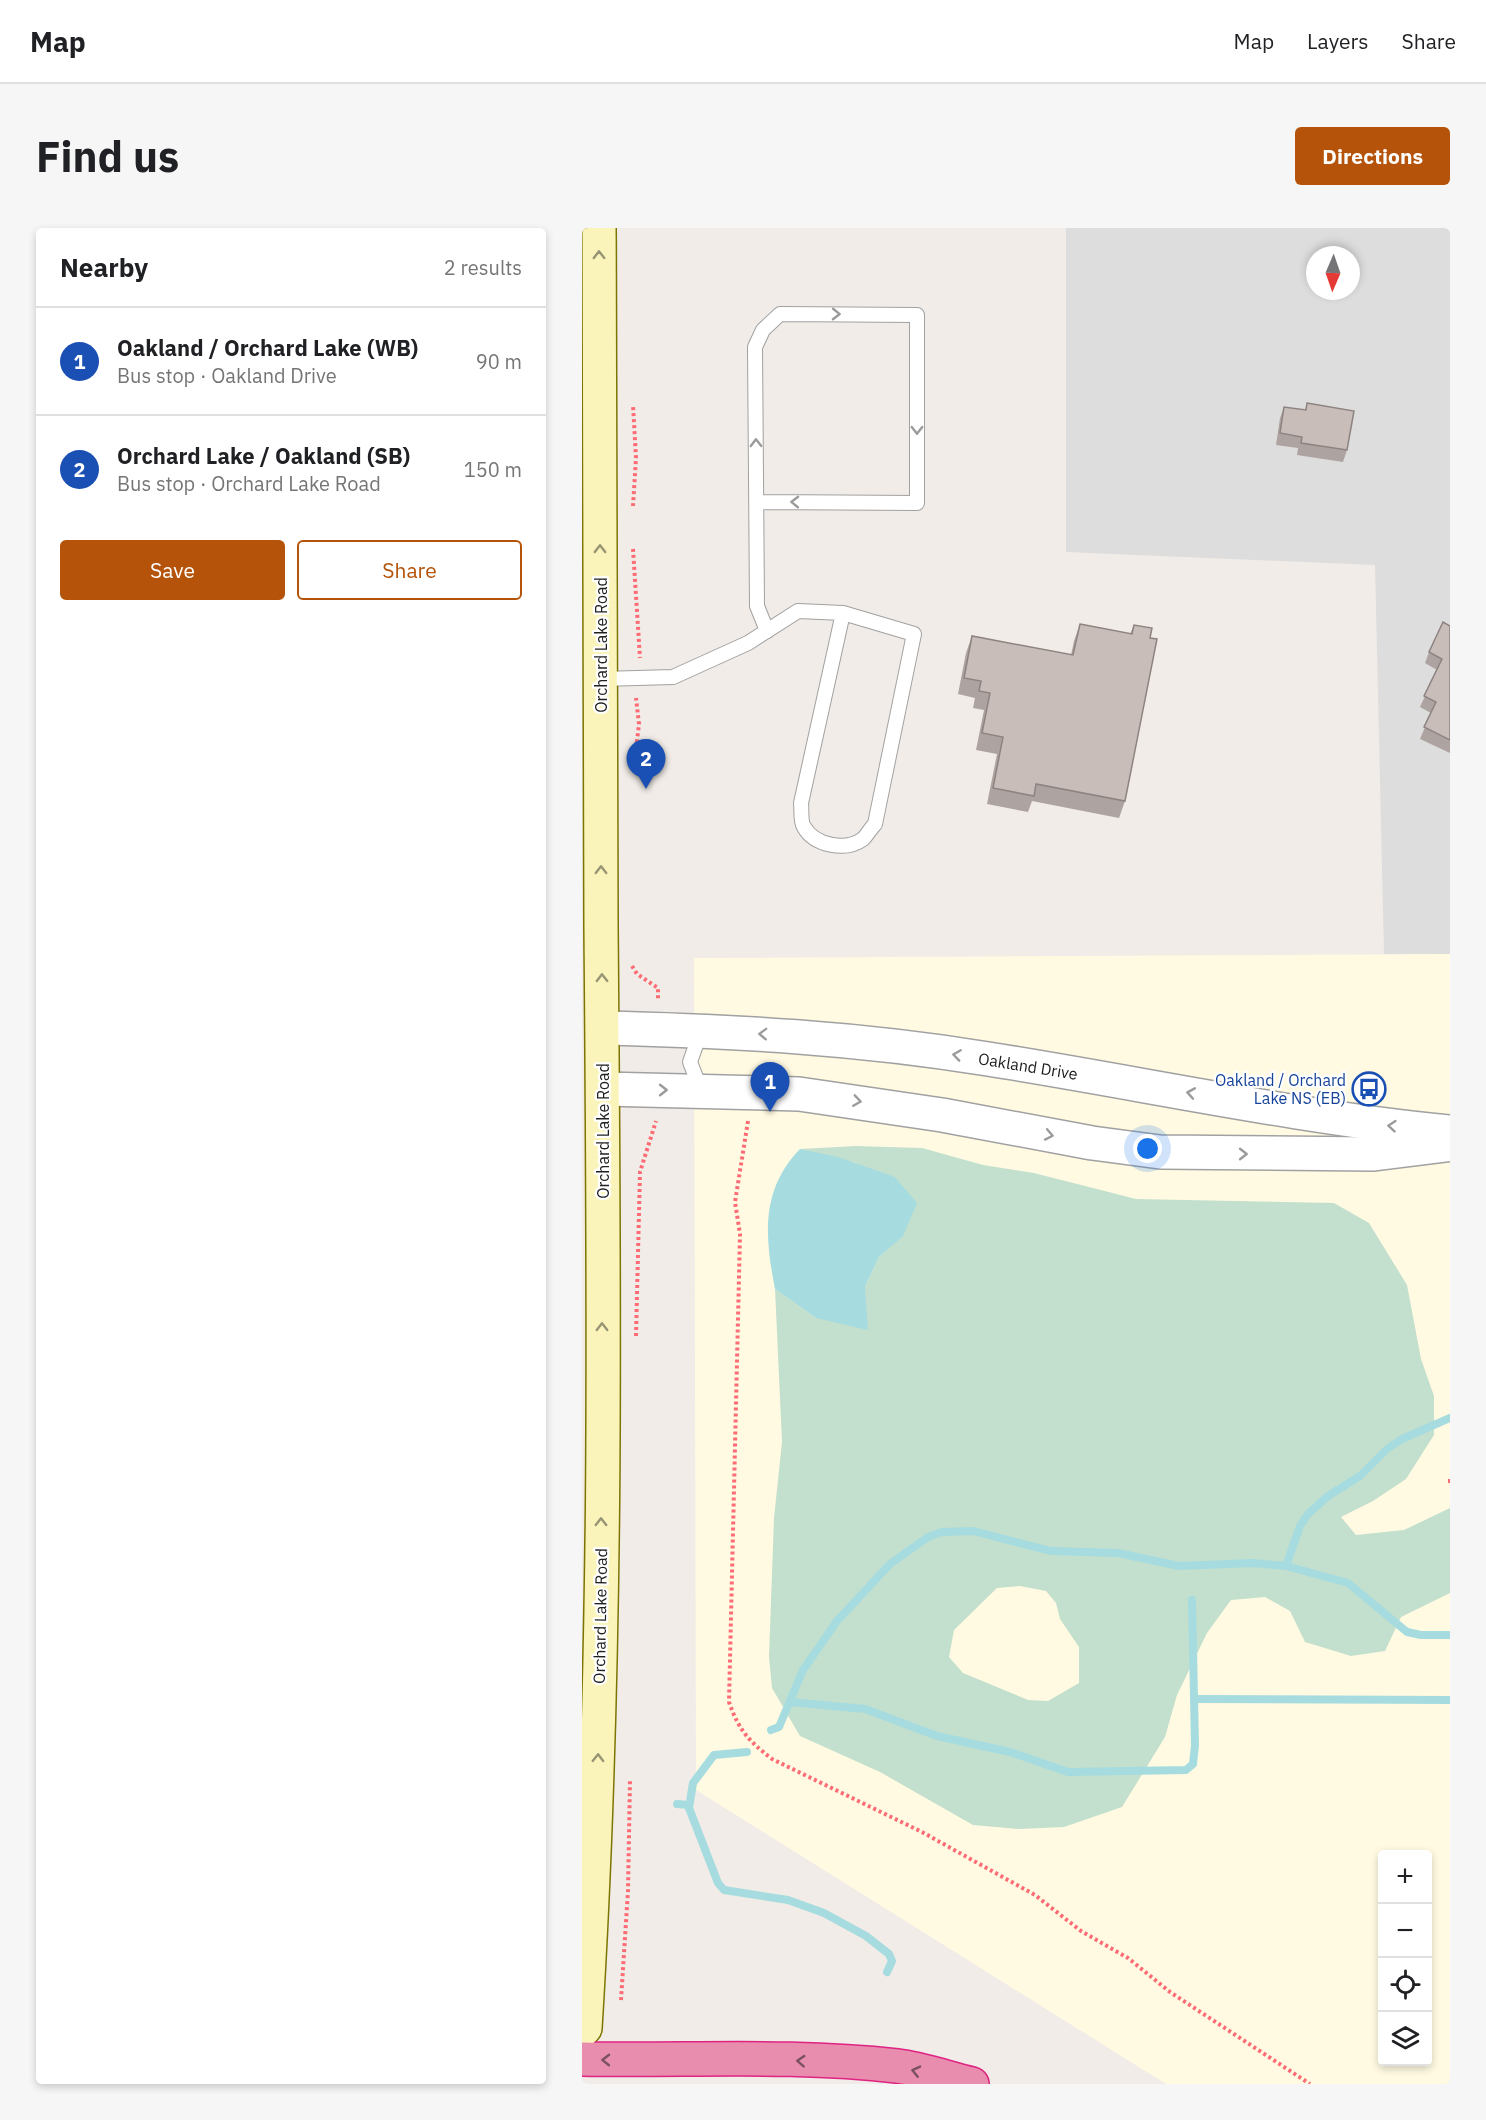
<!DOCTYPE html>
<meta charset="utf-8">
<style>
body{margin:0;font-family:"IBM Plex Sans",sans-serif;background:#f6f6f6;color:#202124}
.controls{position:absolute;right:18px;bottom:18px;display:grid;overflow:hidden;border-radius:6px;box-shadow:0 3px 9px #0003}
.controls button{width:54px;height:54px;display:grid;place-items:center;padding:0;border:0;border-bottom:2px solid #e0e0e0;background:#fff;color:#202124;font:30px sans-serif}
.compass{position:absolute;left:724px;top:18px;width:54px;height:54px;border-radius:50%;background:#fff;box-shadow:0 3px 9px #0003;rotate:182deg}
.you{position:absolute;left:566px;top:921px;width:21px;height:21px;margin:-15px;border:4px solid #fff;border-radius:50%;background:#1a73e8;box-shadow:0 0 0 9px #1a73e833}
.badge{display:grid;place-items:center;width:39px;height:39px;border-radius:50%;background:#b45309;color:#fff;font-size:20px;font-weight:700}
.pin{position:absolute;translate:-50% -50px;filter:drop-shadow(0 2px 3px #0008)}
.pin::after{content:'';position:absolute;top:32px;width:21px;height:18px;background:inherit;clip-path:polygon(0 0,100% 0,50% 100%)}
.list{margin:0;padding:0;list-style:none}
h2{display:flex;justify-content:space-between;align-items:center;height:78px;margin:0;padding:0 24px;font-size:26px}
h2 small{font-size:20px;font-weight:400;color:#757577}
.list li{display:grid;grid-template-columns:39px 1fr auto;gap:18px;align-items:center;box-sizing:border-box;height:108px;padding:0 24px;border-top:2px solid #e0e0e0}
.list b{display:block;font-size:22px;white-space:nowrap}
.list p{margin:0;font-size:20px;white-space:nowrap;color:#757577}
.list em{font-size:20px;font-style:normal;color:#757577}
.actions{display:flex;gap:12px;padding:18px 24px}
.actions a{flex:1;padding:14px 0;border:2px solid #b45309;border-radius:6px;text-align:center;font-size:21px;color:#b45309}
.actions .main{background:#b45309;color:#fff}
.icon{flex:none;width:33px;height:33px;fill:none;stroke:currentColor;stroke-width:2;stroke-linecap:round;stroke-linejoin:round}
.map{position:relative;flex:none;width:868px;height:1856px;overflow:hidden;border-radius:6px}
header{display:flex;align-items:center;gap:36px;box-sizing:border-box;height:84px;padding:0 30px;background:#fff;border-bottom:2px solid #e0e0e0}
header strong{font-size:28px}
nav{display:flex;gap:33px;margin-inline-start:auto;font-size:21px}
.intro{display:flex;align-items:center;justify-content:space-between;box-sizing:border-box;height:144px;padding:0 36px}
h1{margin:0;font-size:42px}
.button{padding:15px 27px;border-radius:6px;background:#b45309;color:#fff;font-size:21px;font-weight:700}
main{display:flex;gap:36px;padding:0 36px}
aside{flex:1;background:#fff;border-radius:6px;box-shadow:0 3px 9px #0003}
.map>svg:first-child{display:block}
</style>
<header>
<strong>Map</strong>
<nav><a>Map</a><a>Layers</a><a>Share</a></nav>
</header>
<div class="intro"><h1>Find us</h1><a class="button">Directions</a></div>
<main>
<aside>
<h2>Nearby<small>2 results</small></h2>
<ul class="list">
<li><span class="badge" style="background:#1a4fb4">1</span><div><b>Oakland / Orchard Lake (WB)</b><p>Bus stop · Oakland Drive</p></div><em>90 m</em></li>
<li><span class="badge" style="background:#1a4fb4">2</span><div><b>Orchard Lake / Oakland (SB)</b><p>Bus stop · Orchard Lake Road</p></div><em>150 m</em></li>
</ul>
<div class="actions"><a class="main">Save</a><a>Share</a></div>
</aside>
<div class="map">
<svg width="868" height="1856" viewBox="0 0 868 1856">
<rect width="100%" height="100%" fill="#f1ece7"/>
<path fill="#dedddd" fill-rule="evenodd" d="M484 0H868V726H802L793 337 484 324ZM733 27H769V63H733Z"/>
<path fill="#fffae1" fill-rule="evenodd" d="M868 726V1856H584L114 1562 112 730ZM800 1626H846V1834H800Z"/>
<path fill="#c3dfce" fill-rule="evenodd" d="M274 918 340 920 401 937 452 945 554 971 752 975 787 995 825 1057 839 1131 852 1168V1207L824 1251 791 1273 759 1289 774 1307 822 1302 868 1280V1365L819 1389 803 1423 769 1428 723 1414 708 1383 683 1369 649 1372 625 1405 595 1467 583 1509 540 1579 482 1599 437 1601 391 1597 298 1544 218 1508 190 1460 187 1429 192 1290 200 1214 193 1061 234 1090 283 1059 297 1029 321 1007 274 935 218 921ZM438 1358 464 1363 474 1375 478 1391 497 1419V1455L466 1473 446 1472 381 1445 367 1429 372 1402 415 1360Z"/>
<path fill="#a6dcdf" d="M218 921 256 929 313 949 335 975 321 1008 297 1029 283 1059 286 1102 234 1090 193 1061C183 1010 178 962 218 921Z"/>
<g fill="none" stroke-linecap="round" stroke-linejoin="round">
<g stroke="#a6dcdf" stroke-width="8">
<polyline points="704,1338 718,1298 726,1286 746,1268 778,1248 805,1221 820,1211 868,1190"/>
<polyline points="612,1471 868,1472"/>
<polyline points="208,1474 283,1481 355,1508 428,1524 486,1544 604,1542 611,1536 613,1517 610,1372"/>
<polyline points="189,1502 197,1499 221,1442 255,1393 308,1336 346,1309 360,1304 391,1303 469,1323 536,1325 597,1338 671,1335 704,1338 766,1355 825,1404 839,1407 868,1407"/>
<polyline points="165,1524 132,1527 111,1555 107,1580 136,1655 142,1662 206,1672 242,1685 284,1708 307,1726 310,1733 305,1744"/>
<polyline points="95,1576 107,1577 107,1580"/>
</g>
<g stroke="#a1a1a1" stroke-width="16">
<g id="service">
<polyline points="174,274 335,275 335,87 198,86 181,102 173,119 175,378 185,403"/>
<path d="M19 451 91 449 166 415 216 383 261 385 332 406 293 596C289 600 285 607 281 611 263 624 232 617 222 599 218 593 220 582 219 575L261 385"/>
<polyline points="124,807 115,814 108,834 115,852 125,859"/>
</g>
</g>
<g stroke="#a1a1a1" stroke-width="36">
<g id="tertiary">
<path d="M21 800C151 803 277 810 406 831 559 855 713 889 868 904"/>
<polyline points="22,861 217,866 360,887 510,915 578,924 792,926 864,917"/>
</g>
</g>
<g stroke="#7c7503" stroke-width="36">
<path id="secondary" d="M0 1803 3 1800C26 1433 22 1064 19 697 18 464 19 232 17 0"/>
</g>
<g stroke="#df2383" stroke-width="36">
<path id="motorway" d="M0 1831C104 1833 211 1826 315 1838 340 1841 365 1850 390 1856"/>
</g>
<g stroke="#fd6c75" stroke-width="4" stroke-dasharray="3 3" stroke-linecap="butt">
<polyline points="51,278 54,230 51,177"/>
<polyline points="51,321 58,430"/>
<polyline points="52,538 57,496 54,470"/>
<polyline points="50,738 55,746 76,760 76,772"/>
<path d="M166 893 153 974 158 1006 147 1474C157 1503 167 1513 190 1531L340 1604 453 1667 499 1703 546 1730 588 1764 728 1856"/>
<polyline points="54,1108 58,944 74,893"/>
<polyline points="866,1253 868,1253"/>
<polyline points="39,1772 46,1663 48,1551"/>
</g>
<use href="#service" stroke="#fff" stroke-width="14"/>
<use href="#tertiary" stroke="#fff" stroke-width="33"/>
<use href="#secondary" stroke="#fbf4ba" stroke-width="33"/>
<use href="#motorway" stroke="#e98dae" stroke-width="33"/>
</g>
<g fill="#ada3a0">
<polygon points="725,175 765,222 761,234 715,227 716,220 694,217 698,190 702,179 723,182"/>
<polygon points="498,396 548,406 552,397 543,573 537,590 450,573 446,584 405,576 415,526 394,522 402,482 391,480 393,470 376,466 384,425 390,408 489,427 492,413"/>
<polygon points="868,398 868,525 838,511 849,485 838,479 855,442 843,435 847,424"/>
</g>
<g fill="#c9bdba" stroke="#8d8482" stroke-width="1.5">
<polygon points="725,175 772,183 765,222 719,215 720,209 698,205 702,179 724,182"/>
<polygon points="861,394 868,398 868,512 842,499 854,474 842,468 860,431 847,424"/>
<polygon points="498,396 550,406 552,397 570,400 568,410 575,411 543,573 454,556 452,568 411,560 421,509 400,505 408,465 397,463 399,453 382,450 390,408 491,427"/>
</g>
<defs><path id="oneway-chevron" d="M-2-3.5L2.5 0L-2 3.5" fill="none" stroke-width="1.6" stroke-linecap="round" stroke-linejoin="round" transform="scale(1.5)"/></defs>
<g stroke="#989575">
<use href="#oneway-chevron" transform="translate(17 27) rotate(-91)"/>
<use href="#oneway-chevron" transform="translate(18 321) rotate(-90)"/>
<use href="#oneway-chevron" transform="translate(19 642) rotate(-90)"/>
<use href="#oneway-chevron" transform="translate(20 750) rotate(-91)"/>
<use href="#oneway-chevron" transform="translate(20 1099) rotate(-90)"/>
<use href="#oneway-chevron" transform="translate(19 1294) rotate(-90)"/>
<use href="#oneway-chevron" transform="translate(16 1530) rotate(-89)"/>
</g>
<g stroke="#9b9b9b">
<use href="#oneway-chevron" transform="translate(254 86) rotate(1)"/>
<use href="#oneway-chevron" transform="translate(335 202) rotate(90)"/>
<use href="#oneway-chevron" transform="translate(174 215) rotate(-91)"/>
<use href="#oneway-chevron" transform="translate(213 274) rotate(-179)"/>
<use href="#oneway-chevron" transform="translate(181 806) rotate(-178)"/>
<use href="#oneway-chevron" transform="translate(375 827) rotate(-172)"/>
<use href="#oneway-chevron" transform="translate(81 862)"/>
<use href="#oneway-chevron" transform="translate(609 865) rotate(-170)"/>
<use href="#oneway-chevron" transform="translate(275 873) rotate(8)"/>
<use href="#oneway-chevron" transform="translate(810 898) rotate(-175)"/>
<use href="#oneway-chevron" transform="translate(467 907) rotate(11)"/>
<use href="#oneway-chevron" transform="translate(661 926)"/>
</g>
<g stroke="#7a5160">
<use href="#oneway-chevron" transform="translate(24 1832) rotate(-179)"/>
<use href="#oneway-chevron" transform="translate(219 1833) rotate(-177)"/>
<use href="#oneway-chevron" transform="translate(334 1843) rotate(-167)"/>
</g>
<defs>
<g id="bus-ring" transform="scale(1.725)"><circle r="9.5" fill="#fff" stroke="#1a4fb4" stroke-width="1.5"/><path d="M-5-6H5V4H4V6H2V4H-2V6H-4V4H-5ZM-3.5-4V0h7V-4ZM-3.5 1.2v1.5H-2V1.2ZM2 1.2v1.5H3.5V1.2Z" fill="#1a4fb4"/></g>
</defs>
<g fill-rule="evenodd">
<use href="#bus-ring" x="787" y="861"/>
</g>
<g text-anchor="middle" stroke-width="4.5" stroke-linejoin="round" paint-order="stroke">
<g font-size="16" fill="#202020" stroke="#fff">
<text transform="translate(19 417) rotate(-90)" y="6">Orchard Lake Road</text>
<text transform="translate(446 838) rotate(9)" y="6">Oakland Drive</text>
<text transform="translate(21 903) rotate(-90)" y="6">Orchard Lake Road</text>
<text transform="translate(18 1388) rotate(-89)" y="6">Orchard Lake Road</text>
</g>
<g font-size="16" fill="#164399" stroke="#fff" text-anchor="end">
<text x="764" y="858">Oakland / Orchard<tspan x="764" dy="18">Lake NS (EB)</tspan></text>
</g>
</g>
</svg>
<div class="controls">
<button>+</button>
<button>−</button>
<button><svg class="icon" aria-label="locate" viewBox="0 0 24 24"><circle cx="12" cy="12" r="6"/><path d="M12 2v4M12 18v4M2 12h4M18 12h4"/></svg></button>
<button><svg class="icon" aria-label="layers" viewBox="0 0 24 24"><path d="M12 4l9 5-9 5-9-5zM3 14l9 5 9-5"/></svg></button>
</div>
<svg class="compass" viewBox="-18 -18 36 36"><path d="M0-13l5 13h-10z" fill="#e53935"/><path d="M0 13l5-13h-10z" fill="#757577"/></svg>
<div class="you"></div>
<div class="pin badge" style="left:188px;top:884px;background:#1a4fb4">1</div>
<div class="pin badge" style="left:64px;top:561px;background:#1a4fb4">2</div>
</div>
</main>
